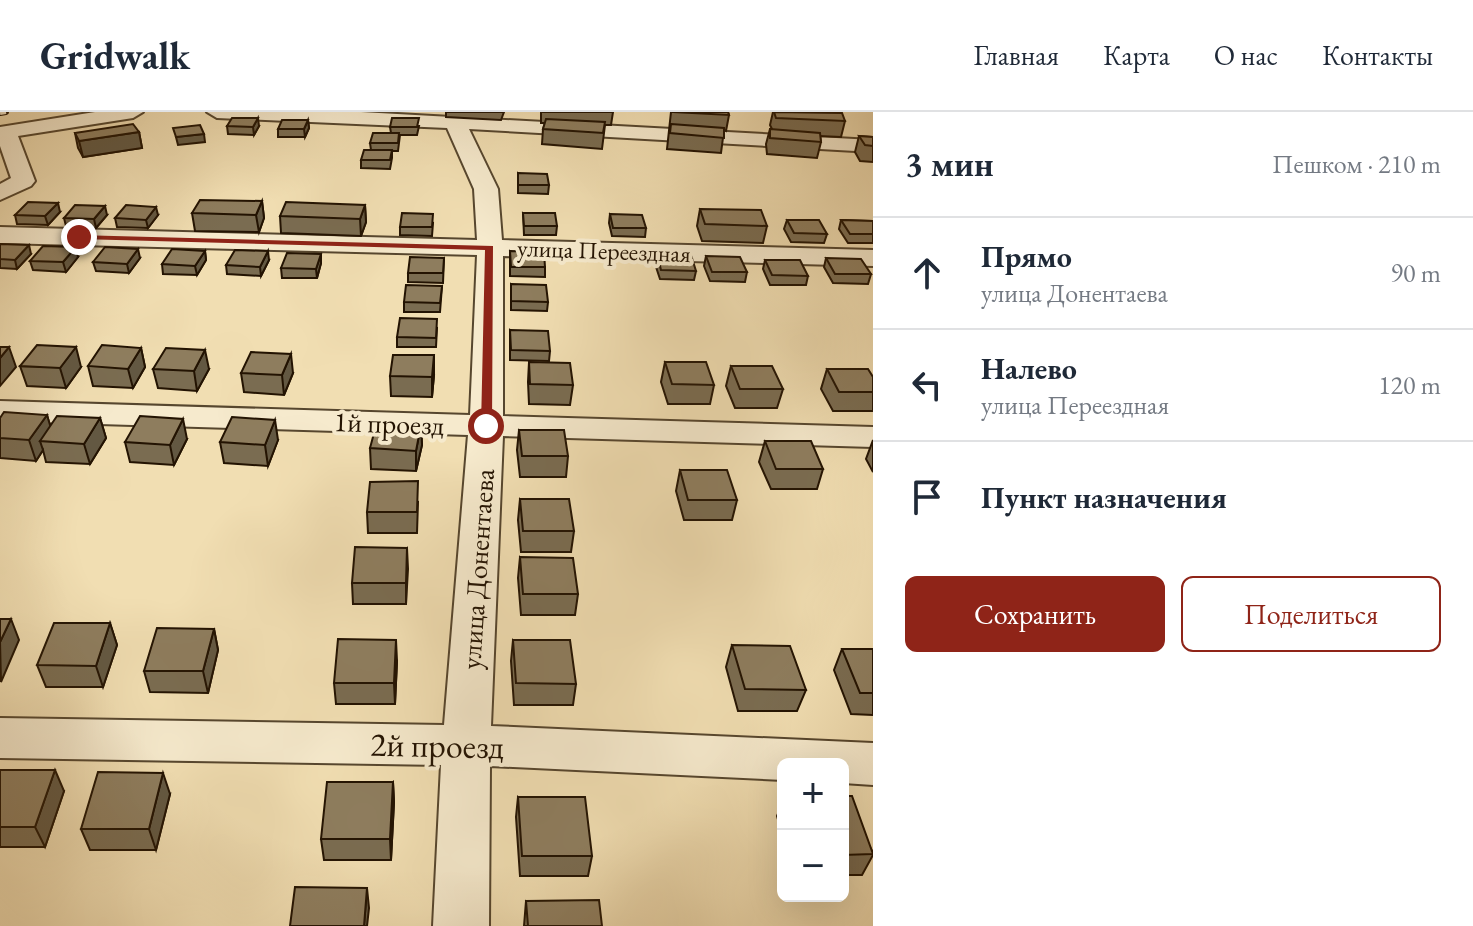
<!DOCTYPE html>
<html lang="ru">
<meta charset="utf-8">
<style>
body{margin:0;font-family:"EB Garamond",serif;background:#f2f2f3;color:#1f2937}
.controls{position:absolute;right:24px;bottom:24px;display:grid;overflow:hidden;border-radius:12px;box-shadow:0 8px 32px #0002}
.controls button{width:72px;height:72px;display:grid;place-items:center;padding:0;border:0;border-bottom:2px solid #e0e1e3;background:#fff;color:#1f2937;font:40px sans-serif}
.stop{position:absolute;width:24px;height:24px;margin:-18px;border:6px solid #8f2418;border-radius:50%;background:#fff}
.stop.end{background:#8f2418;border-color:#fff;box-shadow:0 2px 8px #0008}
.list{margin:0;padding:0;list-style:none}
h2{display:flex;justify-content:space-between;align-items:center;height:104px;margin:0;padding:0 32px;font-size:34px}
h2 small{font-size:26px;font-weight:400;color:#747a83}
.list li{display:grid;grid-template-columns:52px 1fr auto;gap:24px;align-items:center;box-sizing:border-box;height:112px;padding:0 32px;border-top:2px solid #e0e1e3}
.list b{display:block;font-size:30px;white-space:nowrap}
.list p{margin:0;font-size:26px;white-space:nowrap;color:#747a83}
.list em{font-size:26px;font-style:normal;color:#747a83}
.actions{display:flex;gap:16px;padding:24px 32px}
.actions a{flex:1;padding:18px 0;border:2px solid #8f2418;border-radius:12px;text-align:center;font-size:28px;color:#8f2418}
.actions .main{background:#8f2418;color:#fff}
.icon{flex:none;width:44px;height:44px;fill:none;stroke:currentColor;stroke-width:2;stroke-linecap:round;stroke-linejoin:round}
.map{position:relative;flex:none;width:873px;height:814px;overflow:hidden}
header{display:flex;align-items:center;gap:48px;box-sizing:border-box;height:112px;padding:0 40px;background:#fff;border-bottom:2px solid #e0e1e3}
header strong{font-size:38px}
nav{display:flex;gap:44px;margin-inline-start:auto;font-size:28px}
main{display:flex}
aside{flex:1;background:#fff}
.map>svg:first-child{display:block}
</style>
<header>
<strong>Gridwalk</strong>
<nav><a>Главная</a><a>Карта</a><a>О нас</a><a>Контакты</a></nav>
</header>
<main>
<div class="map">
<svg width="873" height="814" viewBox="0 0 873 814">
<rect width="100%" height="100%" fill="#f1deb2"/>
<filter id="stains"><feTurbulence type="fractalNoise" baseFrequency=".0025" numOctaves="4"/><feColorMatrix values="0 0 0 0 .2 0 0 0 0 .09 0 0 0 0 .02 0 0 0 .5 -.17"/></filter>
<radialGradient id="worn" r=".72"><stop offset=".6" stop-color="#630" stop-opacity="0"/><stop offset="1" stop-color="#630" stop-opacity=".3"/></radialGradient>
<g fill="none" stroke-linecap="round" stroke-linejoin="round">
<g stroke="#56462e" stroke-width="4">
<g id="street">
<polygon points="95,0 143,0 133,6 18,24 35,69 31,74 0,88 0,72 11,66 0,34 0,15"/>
<polygon points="207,0 361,0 873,28 873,40 469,17 498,77 502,128 873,138 873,154 503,144 503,304 873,315 873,335 503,324 491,614 873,631 873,673 843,671 843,652 783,652 783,668 490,654 489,814 433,814 441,653 0,646 0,606 444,613 468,323 0,309 0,289 470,303 477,143 0,131 0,115 477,128 474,77 447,16 217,6"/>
</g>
</g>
<use href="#street" fill="#f6eacd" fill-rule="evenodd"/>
<g stroke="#231302" stroke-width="6">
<polyline id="rail" points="0,1 6,0"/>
</g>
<use href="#rail" stroke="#f6eacd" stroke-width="4" stroke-dasharray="11" stroke-linecap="butt"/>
</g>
<g fill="#7a6c51" stroke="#231302" stroke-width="2">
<polygon points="446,0 504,0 501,8 446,5"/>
<polygon points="541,0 613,0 611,13 605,13 602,37 542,32 543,17 545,11 541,11"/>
<polygon points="671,0 728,0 729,3 726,19 724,18 721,41 667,37"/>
<polygon points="773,0 811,0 845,9 841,25 820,24 821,30 817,46 767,42 766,32 770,17 772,17 770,13"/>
<polygon points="308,8 309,16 305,25 278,25 278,17"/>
<polygon points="227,14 259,14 254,23 228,22"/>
<polygon points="419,14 417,23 400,23 398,39 392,39 392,46 390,57 361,56 361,48 371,38 370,31 391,21 390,15"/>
<polygon points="139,20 142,36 83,45 78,36 75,21"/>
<polygon points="859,24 873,25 873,50 860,49 855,40"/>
<polygon points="518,61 549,73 548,82 518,81"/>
<polygon points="262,89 264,106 259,120 195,119 192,101"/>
<polygon points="365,93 366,110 361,124 281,121 280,104"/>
<polygon points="700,97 767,114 763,131 702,129 697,114"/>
<polygon points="60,100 48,113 17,112 15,103"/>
<polygon points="523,101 557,114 556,123 524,123"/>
<polygon points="610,102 646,116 645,125 612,124 609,111"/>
<polygon points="107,103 96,116 66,114 64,106"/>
<polygon points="158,103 148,116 117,115 115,106"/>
<polygon points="787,108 827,122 824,131 791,130 784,117"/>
<polygon points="841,108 873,109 873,131 848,131 839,117"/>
<polygon points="433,111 432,124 400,123 400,115"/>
<polygon points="0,132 31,142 17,157 0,156"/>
<polygon points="205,139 206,148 197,163 163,162 162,152"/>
<polygon points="510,139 545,155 545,165 510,164"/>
<polygon points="321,142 321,151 317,166 282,166 281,156"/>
<polygon points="657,142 696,159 694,168 660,167 655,152"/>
<polygon points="706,144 747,160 745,170 710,169 704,154"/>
<polygon points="78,145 66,160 33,158 30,149"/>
<polygon points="140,146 129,161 96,159 93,150"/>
<polygon points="444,146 443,171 408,170 408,161"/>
<polygon points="826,146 871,162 868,172 833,171 824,155"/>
<polygon points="269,148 261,164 227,162 226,153"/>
<polygon points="765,148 808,164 806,173 770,173 763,157"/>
<polygon points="511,172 548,190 547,199 511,198"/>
<polygon points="442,174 440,200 404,200 404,190"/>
<polygon points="437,216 436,235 397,235 397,225"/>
<polygon points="510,218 550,239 549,249 510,248"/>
<polygon points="141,236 145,255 133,276 93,274 88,254"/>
<polygon points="529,250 573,273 570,293 529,292 528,270"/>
<polygon points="665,250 714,273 710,292 668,292 661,270"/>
<polygon points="20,254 81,255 66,276 27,274"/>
<polygon points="731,254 783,277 777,296 735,296 726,274"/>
<polygon points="153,257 209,257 197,279 158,276"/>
<polygon points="827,257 873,265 873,299 833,299 821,277"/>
<polygon points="241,261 293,261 284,283 244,280"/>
<polygon points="434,263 432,285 391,284 390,264"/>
<polygon points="47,303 50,314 100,306 106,326 90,352 46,350 43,338 36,349 0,346 0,306"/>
<polygon points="421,313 422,333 416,359 371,357 370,336"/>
<polygon points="519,318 568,344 566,365 520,365 517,338"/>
<polygon points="187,327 174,353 130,350 125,330"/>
<polygon points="278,328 268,354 224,351 220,330"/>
<polygon points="873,328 873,360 866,347"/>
<polygon points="765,329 823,357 817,377 771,377 759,350"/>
<polygon points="680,358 737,388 732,408 684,408 676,379"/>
<polygon points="520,387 574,419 571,440 521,440 518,408"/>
<polygon points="418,390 417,421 368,421 367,400"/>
<polygon points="407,436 406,492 353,492 352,471"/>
<polygon points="520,445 578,482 575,503 521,503 518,466"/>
<polygon points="110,511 117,533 103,575 46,575 37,553"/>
<polygon points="214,517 218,538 208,581 150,580 144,559"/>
<polygon points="513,528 576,572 573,593 514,593 511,549"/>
<polygon points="732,533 806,578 797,599 738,599 726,555"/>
<polygon points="842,537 873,537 873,603 851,602 834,558"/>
<polygon points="397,549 395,592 336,592 334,571"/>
<polygon points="0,658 64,679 45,735 0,735"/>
<polygon points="393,670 394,690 391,748 324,748 321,727"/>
<polygon points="170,682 156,738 90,738 81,717"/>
<polygon points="843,684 873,741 873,743 862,763 843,763"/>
<polygon points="518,685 592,744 588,764 520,764 516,705"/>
<polygon points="783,689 783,725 777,704"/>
<polygon points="526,789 602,814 524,814"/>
</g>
<g fill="#635842" stroke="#231302" stroke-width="2">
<polygon points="258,6 259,14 254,23 253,15"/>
<polygon points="308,8 309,16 305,25 304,17"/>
<polygon points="139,20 142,36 83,45 79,29"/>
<polygon points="204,22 205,30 178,33 176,25"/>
<polygon points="262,89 264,106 259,120 256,103"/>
<polygon points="58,91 60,100 48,113 45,104"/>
<polygon points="365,93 366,110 361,124 360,107"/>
<polygon points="105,94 107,103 96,116 94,107"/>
<polygon points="156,95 158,103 148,116 146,108"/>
<polygon points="29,133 31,142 17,157 15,148"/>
<polygon points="76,135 78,145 66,160 63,150"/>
<polygon points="138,137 140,146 129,161 127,152"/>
<polygon points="205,139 206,148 197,163 195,154"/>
<polygon points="268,139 269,148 261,164 260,155"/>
<polygon points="321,142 321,151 317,166 316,157"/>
<polygon points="9,235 16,255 0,274 0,246"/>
<polygon points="76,235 81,255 66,276 60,256"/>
<polygon points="141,236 145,255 133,276 128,257"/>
<polygon points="205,238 209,257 197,279 194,259"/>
<polygon points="291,242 293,261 284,283 282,263"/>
<polygon points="434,243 434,263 432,285 432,265"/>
<polygon points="47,303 53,323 40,329 43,338 36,349 29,328"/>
<polygon points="100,306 106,326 90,352 84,332"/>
<polygon points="183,307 187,327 174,353 170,333"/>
<polygon points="275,308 278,328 268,354 265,333"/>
<polygon points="421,313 422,333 416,359 416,339"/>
<polygon points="407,436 408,457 406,492 406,471"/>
<polygon points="11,507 19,528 1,570 0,530"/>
<polygon points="110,511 117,533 103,575 96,554"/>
<polygon points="214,517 218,538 208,581 203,559"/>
<polygon points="396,528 397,549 395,592 394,571"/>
<polygon points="55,658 64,679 45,735 35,715"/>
<polygon points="163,661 170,682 156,738 149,717"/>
<polygon points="393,670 394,690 391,748 390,727"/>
<polygon points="367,776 369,796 367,814 364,814"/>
</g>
<g fill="#8e7d5e" stroke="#231302" stroke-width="2">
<polygon points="673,0 728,0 729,3"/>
<polygon points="774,0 842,1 845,9 776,6"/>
<polygon points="232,6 258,6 253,15 227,14"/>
<polygon points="392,6 419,6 417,15 390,15"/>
<polygon points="546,7 605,10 603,21 543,17"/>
<polygon points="282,8 308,8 304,17 278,17"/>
<polygon points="133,12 139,20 79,29 75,21"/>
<polygon points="671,12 724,16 724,26 670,21"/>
<polygon points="200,13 204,22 176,25 173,16"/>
<polygon points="770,17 820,21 821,30 770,26"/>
<polygon points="373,21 399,21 398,31 370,31"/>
<polygon points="859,24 873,25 873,34 865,33"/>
<polygon points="364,38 392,38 390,48 361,48"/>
<polygon points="518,61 547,62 549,73 518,73"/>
<polygon points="200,88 262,89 256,103 192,101"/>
<polygon points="28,90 58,91 45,104 15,103"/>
<polygon points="286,90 365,93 360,107 280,104"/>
<polygon points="75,93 105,94 94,107 64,106"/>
<polygon points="126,93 156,95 146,108 115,106"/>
<polygon points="700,97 761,98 767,114 705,112"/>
<polygon points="402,101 433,102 432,115 400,115"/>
<polygon points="523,101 555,101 557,114 524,114"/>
<polygon points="610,102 642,103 646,116 613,116"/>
<polygon points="787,108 819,108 827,122 794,121"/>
<polygon points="841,108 873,109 873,122 850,122"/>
<polygon points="0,132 29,133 15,148 0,147"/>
<polygon points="43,134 76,135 63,150 30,149"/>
<polygon points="105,135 138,137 127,152 93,150"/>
<polygon points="172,137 205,139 195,154 162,152"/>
<polygon points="235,138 268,139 260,155 226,153"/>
<polygon points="510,139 544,140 545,155 511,155"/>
<polygon points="287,141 321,142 316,157 281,156"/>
<polygon points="657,142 691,143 696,159 661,158"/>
<polygon points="706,144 740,145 747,160 712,160"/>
<polygon points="410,145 444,146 443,161 408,161"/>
<polygon points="826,146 861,147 871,162 835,162"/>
<polygon points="765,148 800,148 808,164 772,163"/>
<polygon points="511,172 546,173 548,190 511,189"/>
<polygon points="406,173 442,174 440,191 404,190"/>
<polygon points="400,206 437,207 436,226 397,225"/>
<polygon points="510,218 548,219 550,239 511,238"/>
<polygon points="37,233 76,235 60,256 20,254"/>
<polygon points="102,233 141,236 128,257 88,254"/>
<polygon points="0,235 9,235 0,246"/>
<polygon points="166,236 205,238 194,259 153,257"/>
<polygon points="251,240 291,242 282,263 241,261"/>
<polygon points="393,243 434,243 432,265 390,264"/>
<polygon points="529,250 570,251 573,273 530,272"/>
<polygon points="665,250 706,250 714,273 672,272"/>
<polygon points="731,254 772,254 783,277 740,277"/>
<polygon points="827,257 868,257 873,265 873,280 839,280"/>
<polygon points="4,300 47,303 29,328 0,326 0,306"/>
<polygon points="57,304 100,306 84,332 40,329"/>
<polygon points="140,304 183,307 170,333 125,330"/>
<polygon points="232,305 275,308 265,333 220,330"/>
<polygon points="377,310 421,313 416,339 370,336"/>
<polygon points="519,318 564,318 568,344 522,344"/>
<polygon points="765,329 811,329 823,357 776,357"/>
<polygon points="680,358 727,358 737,388 688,388"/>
<polygon points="418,369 417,400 367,400 370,370"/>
<polygon points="520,387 569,387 574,419 523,419"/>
<polygon points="355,435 407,436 406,471 352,471"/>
<polygon points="520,445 573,446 578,482 523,482"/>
<polygon points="0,507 11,507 0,530"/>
<polygon points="54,511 110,511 96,554 37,553"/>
<polygon points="157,516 214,517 203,559 144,559"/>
<polygon points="338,527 396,528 394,571 334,571"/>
<polygon points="513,528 570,528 576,572 516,571"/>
<polygon points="732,533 790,534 806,578 745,577"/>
<polygon points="842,537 873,537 873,581 860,581"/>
<polygon points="0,658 55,658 35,715 0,715"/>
<polygon points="98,660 163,661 149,717 81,717"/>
<polygon points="327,670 393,670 390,727 321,727"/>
<polygon points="843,684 852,684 873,742 843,743"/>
<polygon points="518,685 585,685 592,744 522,744"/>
<polygon points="295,775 367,776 364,814 290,814"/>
<polygon points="599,788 602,814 528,814 526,789"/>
</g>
<polygon fill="#8f2418" points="76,123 493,134 492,314 486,317 481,314 485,138 79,127"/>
<g text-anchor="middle" stroke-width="8" stroke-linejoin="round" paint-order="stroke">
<g font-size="24" fill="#231302" stroke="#f6eacd">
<text transform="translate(604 139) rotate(2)" y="8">улица Переездная</text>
</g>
<g font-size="28" fill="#231302" stroke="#f6eacd">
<text transform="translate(389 311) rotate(2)" y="10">1й проезд</text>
<text transform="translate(477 457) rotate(-86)" y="10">улица Донентаева</text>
</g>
<g font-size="34" fill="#231302" stroke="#f6eacd">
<text transform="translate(437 633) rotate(1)" y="12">2й проезд</text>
</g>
</g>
<rect width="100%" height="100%" filter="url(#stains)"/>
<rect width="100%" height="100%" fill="url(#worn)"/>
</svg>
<div class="controls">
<button>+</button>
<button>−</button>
</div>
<div class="stop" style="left:486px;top:314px"></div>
<div class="stop end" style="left:79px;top:125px"></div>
</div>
<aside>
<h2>3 мин<small>Пешком · 210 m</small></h2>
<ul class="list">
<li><svg class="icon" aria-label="ahead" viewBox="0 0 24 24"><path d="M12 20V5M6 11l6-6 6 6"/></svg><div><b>Прямо</b><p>улица Донентаева</p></div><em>90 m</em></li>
<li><svg class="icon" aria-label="left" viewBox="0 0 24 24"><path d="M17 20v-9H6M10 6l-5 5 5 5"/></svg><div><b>Налево</b><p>улица Переездная</p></div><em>120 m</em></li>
<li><svg class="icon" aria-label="arrive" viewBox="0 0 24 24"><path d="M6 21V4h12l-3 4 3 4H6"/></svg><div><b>Пункт назначения</b></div></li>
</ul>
<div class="actions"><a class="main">Сохранить</a><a>Поделиться</a></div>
</aside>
</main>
